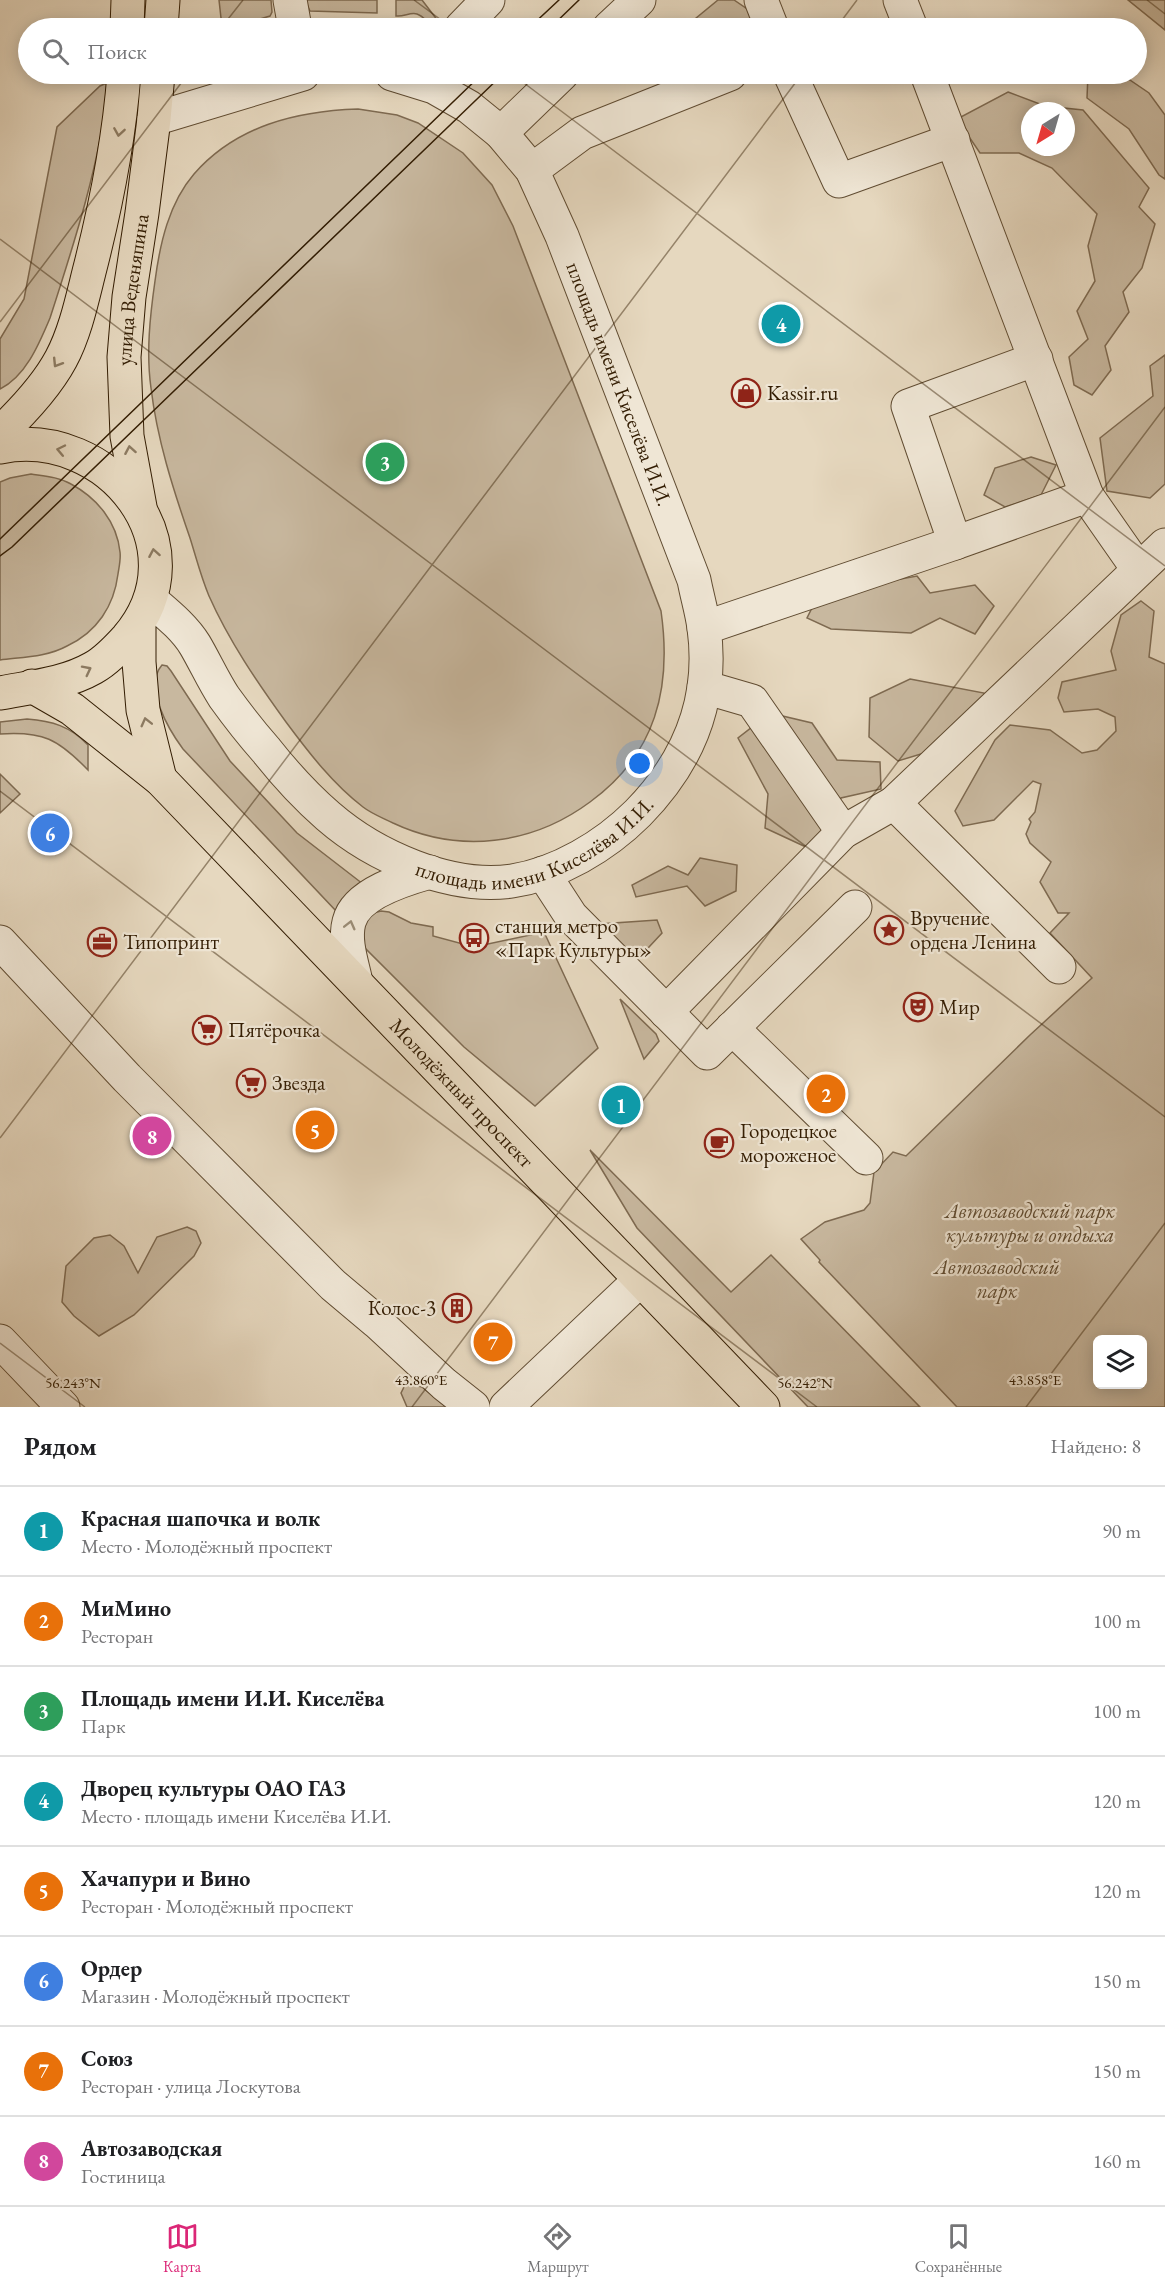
<!DOCTYPE html>
<html lang="ru">
<meta charset="utf-8">
<style>
body{margin:0;font-family:"EB Garamond",serif;background:#f2f2f2;color:#202124}
.controls{position:absolute;right:18px;bottom:18px;display:grid;overflow:hidden;border-radius:9px;box-shadow:0 3px 15px #0003}
.controls button{width:54px;height:54px;display:grid;place-items:center;padding:0;border:0;border-bottom:2px solid #e0e0e0;background:#fff;color:#202124;font:30px sans-serif}
.compass{position:absolute;left:1021px;top:102px;width:54px;height:54px;border-radius:50%;background:#fff;box-shadow:0 3px 15px #0003;rotate:217deg}
.you{position:absolute;left:640px;top:764px;width:21px;height:21px;margin:-15px;border:4px solid #fff;border-radius:50%;background:#1a73e8;box-shadow:0 0 0 9px #1a73e833}
.badge{display:grid;place-items:center;width:39px;height:39px;border-radius:50%;background:#db2777;color:#fff;font-size:20px;font-weight:700}
.pin{position:absolute;translate:-50% -50%;border:3px solid #fff;box-shadow:0 2px 6px #0006}
.list{margin:0;padding:0;list-style:none}
h2{display:flex;justify-content:space-between;align-items:center;height:78px;margin:0;padding:0 24px;font-size:26px}
h2 small{font-size:20px;font-weight:400;color:#757577}
.list li{display:grid;grid-template-columns:39px 1fr auto;gap:18px;align-items:center;box-sizing:border-box;height:90px;padding:0 24px;border-top:2px solid #e0e0e0}
.list b{display:block;font-size:22px;white-space:nowrap}
.list p{margin:0;font-size:20px;white-space:nowrap;color:#757577}
.list em{font-size:20px;font-style:normal;color:#757577}
.icon{flex:none;width:33px;height:33px;fill:none;stroke:currentColor;stroke-width:2;stroke-linecap:round;stroke-linejoin:round}
.map{position:relative;flex:none;width:1165px;height:1407px;overflow:hidden}
.search{position:absolute;background:#fff;box-shadow:0 3px 15px #0003;left:18px;right:18px;top:18px;height:66px;display:flex;align-items:center;gap:15px;box-sizing:border-box;padding:0 21px;border-radius:33px;color:#757577;font-size:22px}
.sheet{height:798px;background:#fff}
nav{display:flex;justify-content:space-around;align-items:center;box-sizing:border-box;height:84px;border-top:2px solid #e0e0e0;background:#fff;font-size:16px;color:#757577}
nav a{display:grid;justify-items:center;gap:3px}
nav .on{color:#db2777}
.map>svg:first-child{display:block}
</style>
<div class="map">
<svg width="1165" height="1407" viewBox="0 0 1165 1407">
<rect width="100%" height="100%" fill="#e6d8bf"/>
<filter id="stains"><feTurbulence type="fractalNoise" baseFrequency=".00333" numOctaves="4"/><feColorMatrix values="0 0 0 0 .2 0 0 0 0 .09 0 0 0 0 .02 0 0 0 .5 -.17"/></filter>
<radialGradient id="worn" r=".72"><stop offset=".6" stop-color="#630" stop-opacity="0"/><stop offset="1" stop-color="#630" stop-opacity=".3"/></radialGradient>
<g fill="#c8b89f" stroke="#7e6a51" stroke-width="1.5" fill-rule="evenodd">
<polygon points="219,0 271,0 272,12 270,16 233,27 221,18"/>
<polygon points="305,0 377,0 377,13 310,11"/>
<path d="M396 0H422L438 21 430 24C426 21 423 16 417 14 410 12 404 17 396 16Z"/>
<polygon points="718,0 734,0 753,13 754,28 684,28"/>
<polygon points="1128,0 1165,0 1165,30"/>
<polygon points="1088,74 1121,74 1149,93 1165,115 1165,179 1159,175 1129,129 1087,98"/>
<path d="M109 82C100 163 75 241 50 318 39 344 26 376 0 389V339L24 299 57 127 100 86Z"/>
<path d="M1008 92 1045 106 1083 110 1149 188 1139 207 1155 224 1142 268 1123 292 1129 312 1105 346 1111 370 1092 395 1074 385 1069 357 1088 339 1077 311 1095 281 1088 246 1097 214 1052 168 1019 153H980L957 119ZM1030 111H1066V147H1030Z"/>
<path d="M358 109 397 115 418 123 463 153 492 185 513 226 661 611C672 688 656 754 590 802 532 845 459 854 393 823 383 818 372 814 363 807 333 784 309 753 286 722 257 682 229 641 209 596 201 577 196 557 190 538 173 489 157 439 151 388 146 353 150 316 155 281 160 243 169 203 194 174 236 126 296 111 358 109Z"/>
<polygon points="1165,355 1165,484 1150,498 1107,491 1100,438 1153,396 1150,366"/>
<polygon points="1031,457 1056,465 1041,495 1005,507 984,495 995,468"/>
<path d="M31 474C44 476 59 477 71 484 97 498 117 522 120 552 121 559 119 567 118 574 114 606 97 632 67 646 47 657 23 657 0 660V482L10 478Z"/>
<polygon points="917,576 930,593 975,585 994,606 975,634 940,618 911,633 831,629 807,618 819,594"/>
<path d="M1141 601 1154 611 1149 657 1165 664V1407H957L819 1262 820 1260 801 1239 825 1222 864 1210 870 1203 874 1172 893 1152 906 1156 1030 1035 1092 978 1050 933 1069 913H1058L1040 882 1051 862 1030 843 1026 834 1031 822 1029 819 1035 812 1041 784 1033 781 994 820 963 826 955 811 995 740 1010 725 1050 730 1082 753 1097 750 1116 731 1115 717 1098 709 1064 712 1058 698 1062 682 1116 670 1111 651 1121 615ZM1098 1340H1142V1384H1098Z"/>
<path d="M162 665 167 666 171 671 230 761 297 833 363 884C349 891 343 898 338 913L183 749C169 730 143 687 162 665Z"/>
<polygon points="910,679 984,693 984,714 944,747 898,761 869,737 870,698"/>
<polygon points="770,713 812,723 837,760 880,762 881,789 841,798 831,822 806,847 765,828 768,794 738,738"/>
<path d="M27 719C52 721 70 726 88 745V770C58 739 43 731 0 734V722Z"/>
<polygon points="0,774 20,794 0,813"/>
<polygon points="700,858 737,865 736,891 705,906 687,886 636,897 632,885 668,866 688,875"/>
<polygon points="381,911 389,912 411,923 433,927 433,936 474,947 544,932 598,1048 535,1106 464,1047 365,948 359,924 366,915"/>
<polygon points="657,920 662,933 636,961 600,924"/>
<polygon points="620,999 656,1034 659,1041 644,1059"/>
<polygon points="590,1150 731,1292 771,1255 920,1407 808,1407 637,1228"/>
<polygon points="187,1227 196,1231 201,1243 194,1256 134,1315 99,1336 74,1316 62,1302 66,1266 94,1238 110,1235 124,1246 138,1273 157,1237"/>
<polygon points="406,1383 422,1387 446,1407 407,1407 401,1393"/>
</g>
<g fill="none" stroke-linecap="round" stroke-linejoin="round">
<g stroke="#604c32" stroke-width="35">
<g id="minor">
<polyline points="290,0 295,28"/>
<polyline points="761,0 772,28"/>
<polyline points="900,0 911,28"/>
<polyline points="461,28 488,0"/>
<polyline points="609,28 639,0"/>
<polyline points="790,74 839,181 953,140"/>
<polyline points="927,74 1087,496 1138,569"/>
<polyline points="154,119 303,74"/>
<polyline points="501,133 562,74"/>
<polyline points="532,170 582,133 730,74"/>
<polyline points="955,543 1087,496"/>
<path id="s1" d="M151 600C166 613 184 627 195 645 205 662 213 680 224 697 237 715 251 733 266 750 285 774 305 796 328 816 374 856 450 890 512 881 558 874 605 846 638 813 688 762 714 701 704 628 702 612 697 596 694 580L562 236 532 170 501 133 469 107 434 87 392 74"/>
<polyline points="704,628 955,543 908,406 1036,359"/>
<polyline points="704,687 752,701 843,832"/>
<polyline points="894,803 1059,967"/>
<polyline points="543,873 571,916 707,1053 855,907"/>
<polyline points="0,942 127,1078 333,1285 377,1322 444,1384 473,1407"/>
<path d="M356 982C352 963 344 941 349 922 356 893 405 879 430 872"/>
<polyline points="666,1012 843,832 894,803 1165,545"/>
<polyline points="732,1028 866,1158"/>
<polyline points="0,1341 63,1407"/>
<polyline points="506,1407 640,1280"/>
</g>
</g>
<g stroke="#331d03" stroke-width="35">
<g id="major">
<polyline points="127,28 128,0"/>
<polyline points="161,28 163,0"/>
<path d="M0 433C22 412 46 387 61 359 75 333 82 300 89 272 106 206 119 141 124 74"/>
<path d="M0 447C109 425 205 547 127 638 117 649 106 661 93 668 65 684 31 687 0 693"/>
<path id="s2" d="M140 507 127 436 124 357 129 297 142 213 154 119 158 74"/>
<polyline points="139,624 139,662 143,710 160,779"/>
<path id="s3" d="M32 686 72 709 160 779 763 1407"/>
</g>
</g>
<use href="#minor" stroke="#efe6d5" stroke-width="33"/>
<use href="#major" stroke="#e6d8bf" stroke-width="33"/>
<g stroke="#331d03" stroke-width="1.5">
<polyline points="529,28 559,0"/>
<polyline points="550,28 579,0"/>
<polyline points="0,539 482,74"/>
<polyline points="0,556 12,547 503,74"/>
</g>
</g>
<defs><path id="oneway-chevron" d="M-2-3.5L2.5 0L-2 3.5" fill="none" stroke-width="1.6" stroke-linecap="round" stroke-linejoin="round" transform="scale(1.5)"/></defs>
<g stroke="#8c7a61">
<use href="#oneway-chevron" transform="translate(119 132) rotate(99)"/>
<use href="#oneway-chevron" transform="translate(57 363) rotate(122)"/>
<use href="#oneway-chevron" transform="translate(61 450) rotate(-168)"/>
<use href="#oneway-chevron" transform="translate(130 450) rotate(-100)"/>
<use href="#oneway-chevron" transform="translate(154 553) rotate(-100)"/>
<use href="#oneway-chevron" transform="translate(87 670) rotate(-27)"/>
<use href="#oneway-chevron" transform="translate(146 722) rotate(-104)"/>
</g>
<use stroke="#9a8c76" href="#oneway-chevron" transform="translate(350 925) rotate(-76)"/>
<path fill="none" stroke="#331d03" stroke-width="1.5" stroke-opacity="0.45" d="M414 0 452 28M1147 0 1165 14M221 28 243 0M836 28 857 0M512 74 1165 566M0 239 1165 1117M0 322 188 74M0 791 817 1407M0 1138 802 74M0 1343 85 1407M412 1407 1165 407M1026 1407 1165 1223"/>
<defs>
<g id="shop-ring" transform="scale(1.5)"><circle r="9.5" fill="#efe6d5" stroke="#8f2418" stroke-width="1.5"/><path d="M-5-2.5h2.3a2.7 3.5 0 0 1 5.4 0H5L5.5 6h-11ZM-1.5-2.5h3a1.5 2.3 0 0 0-3 0Z" fill="#8f2418"/></g>
<g id="sight-ring" transform="scale(1.5)"><circle r="9.5" fill="#efe6d5" stroke="#8f2418" stroke-width="1.5"/><path d="M0-6L1.8-2.2L6-1.7L2.9 1.2L3.7 5.4L0 3.3L-3.7 5.4L-2.9 1.2L-6-1.7L-1.8-2.2Z" fill="#8f2418"/></g>
<g id="bus-ring" transform="scale(1.5)"><circle r="9.5" fill="#efe6d5" stroke="#8f2418" stroke-width="1.5"/><path d="M-5-6H5V4H4V6H2V4H-2V6H-4V4H-5ZM-3.5-4V0h7V-4ZM-3.5 1.2v1.5H-2V1.2ZM2 1.2v1.5H3.5V1.2Z" fill="#8f2418"/></g>
<g id="office-ring" transform="scale(1.5)"><circle r="9.5" fill="#efe6d5" stroke="#8f2418" stroke-width="1.5"/><path d="M-6-3h4V-5.5h4V-3h4V5H-6ZM-1-4.5V-3h2v-1.5ZM-6 0V1H6V0Z" fill="#8f2418"/></g>
<g id="theatre-ring" transform="scale(1.5)"><circle r="9.5" fill="#efe6d5" stroke="#8f2418" stroke-width="1.5"/><path d="M-5-5.5Q0-4 5-5.5V0Q5 5 0 6Q-5 5-5 0ZM-3.3-2.5H-1v1.5H-3.3ZM1-2.5H3.3v1.5H1ZM-2.8 1Q0 5.5 2.8 1Z" fill="#8f2418"/></g>
<g id="supermarket-ring" transform="scale(1.5)"><circle r="9.5" fill="#efe6d5" stroke="#8f2418" stroke-width="1.5"/><path d="M-6-5.5h2.5l.6 2H6L4.5 2H-2.5L-4.4-4H-6ZM-1.5 3.2a1.3 1.3 0 1 0 .1 0ZM3 3.2a1.3 1.3 0 1 0 .1 0Z" fill="#8f2418"/></g>
<g id="cafe-ring" transform="scale(1.5)"><circle r="9.5" fill="#efe6d5" stroke="#8f2418" stroke-width="1.5"/><path d="M-5.5-4.5H6V0H3Q3 3.5 0 3.5H-2.5Q-5.5 3.5-5.5 0ZM3-3.2v2h1.7v-2ZM-6 4.5H4V6H-6Z" fill="#8f2418"/></g>
<g id="building-ring" transform="scale(1.5)"><circle r="9.5" fill="#efe6d5" stroke="#8f2418" stroke-width="1.5"/><path d="M-4-6H4V6H1V3H-1V6H-4ZM-2.5-4.3h1.7v1.8h-1.7ZM.8-4.3h1.7v1.8H.8ZM-2.5-1h1.7V.8h-1.7ZM.8-1h1.7V.8H.8Z" fill="#8f2418"/></g>
</defs>
<g fill-rule="evenodd">
<use href="#shop-ring" x="746" y="393"/>
<use href="#sight-ring" x="889" y="930"/>
<use href="#bus-ring" x="474" y="938"/>
<use href="#office-ring" x="102" y="942"/>
<use href="#theatre-ring" x="918" y="1007"/>
<use href="#supermarket-ring" x="207" y="1030"/>
<use href="#supermarket-ring" x="251" y="1083"/>
<use href="#cafe-ring" x="719" y="1143"/>
<use href="#building-ring" x="457" y="1308"/>
</g>
<g text-anchor="middle" stroke-width="4.5" stroke-linejoin="round" paint-order="stroke">
<g font-size="21" fill="#331d03" stroke="#efe6d5">
<text dy="7" stroke="none"><textPath href="#s2" startOffset="219">улица Веденяпина</textPath></text>
<text transform="translate(619 384) rotate(69)" y="7">площадь имени Киселёва И.И.</text>
<text dy="7" stroke="none"><textPath href="#s1" startOffset="514">площадь имени Киселёва И.И.</textPath></text>
<text dy="7" stroke="none"><textPath href="#s3" startOffset="594">Молодёжный проспект</textPath></text>
</g>
<g font-size="21" fill="#331d03" stroke="#efe6d5" text-anchor="start">
<text x="767" y="400">Kassir.ru</text>
<text x="910" y="925">Вручение<tspan x="910" dy="24">ордена Ленина</tspan></text>
<text x="495" y="933">станция метро<tspan x="495" dy="24">«Парк Культуры»</tspan></text>
<text x="123" y="949">Типопринт</text>
<text x="939" y="1014">Мир</text>
<text x="228" y="1037">Пятёрочка</text>
<text x="272" y="1090">Звезда</text>
<text x="740" y="1138">Городецкое<tspan x="740" dy="24">мороженое</tspan></text>
<text x="436" y="1315" text-anchor="end">Колос-3</text>
</g>
<g font-size="21" font-style="italic" fill="#604c32" stroke="#efe6d5">
<text x="1030" y="1218">Автозаводский парк<tspan x="1030" dy="24">культуры и отдыха</tspan></text>
<text x="997" y="1274">Автозаводский<tspan x="997" dy="24">парк</tspan></text>
</g>
</g>
<g font-size="15" text-anchor="middle" fill="#331d03" stroke="#efe6d5" stroke-width="4.5" stroke-linejoin="round" paint-order="stroke">
<text x="421" y="1385">43.860°E</text>
<text x="1035" y="1385">43.858°E</text>
<text x="73" y="1388">56.243°N</text>
<text x="805" y="1388">56.242°N</text>
</g>
<rect width="100%" height="100%" filter="url(#stains)"/>
<rect width="100%" height="100%" fill="url(#worn)"/>
</svg>
<div class="controls">
<button><svg class="icon" aria-label="layers" viewBox="0 0 24 24"><path d="M12 4l9 5-9 5-9-5zM3 14l9 5 9-5"/></svg></button>
</div>
<svg class="compass" viewBox="-18 -18 36 36"><path d="M0-13l5 13h-10z" fill="#e53935"/><path d="M0 13l5-13h-10z" fill="#757577"/></svg>
<div class="you"></div>
<div class="pin badge" style="left:621px;top:1105px;background:#0f9aa8">1</div>
<div class="pin badge" style="left:826px;top:1094px;background:#e8710a">2</div>
<div class="pin badge" style="left:385px;top:462px;background:#2e9e5b">3</div>
<div class="pin badge" style="left:781px;top:324px;background:#0f9aa8">4</div>
<div class="pin badge" style="left:315px;top:1130px;background:#e8710a">5</div>
<div class="pin badge" style="left:50px;top:833px;background:#3f7fe0">6</div>
<div class="pin badge" style="left:493px;top:1342px;background:#e8710a">7</div>
<div class="pin badge" style="left:152px;top:1136px;background:#d1479c">8</div>
<div class="search"><svg class="icon" aria-label="search" viewBox="0 0 24 24"><circle cx="10" cy="10" r="6"/><path d="M15 15l6 6"/></svg>Поиск</div>
</div>
<section class="sheet">
<h2>Рядом<small>Найдено: 8</small></h2>
<ul class="list">
<li><span class="badge" style="background:#0f9aa8">1</span><div><b>Красная шапочка и волк</b><p>Место · Молодёжный проспект</p></div><em>90 m</em></li>
<li><span class="badge" style="background:#e8710a">2</span><div><b>МиМино</b><p>Ресторан</p></div><em>100 m</em></li>
<li><span class="badge" style="background:#2e9e5b">3</span><div><b>Площадь имени И.И. Киселёва</b><p>Парк</p></div><em>100 m</em></li>
<li><span class="badge" style="background:#0f9aa8">4</span><div><b>Дворец культуры ОАО ГАЗ</b><p>Место · площадь имени Киселёва И.И.</p></div><em>120 m</em></li>
<li><span class="badge" style="background:#e8710a">5</span><div><b>Хачапури и Вино</b><p>Ресторан · Молодёжный проспект</p></div><em>120 m</em></li>
<li><span class="badge" style="background:#3f7fe0">6</span><div><b>Ордер</b><p>Магазин · Молодёжный проспект</p></div><em>150 m</em></li>
<li><span class="badge" style="background:#e8710a">7</span><div><b>Союз</b><p>Ресторан · улица Лоскутова</p></div><em>150 m</em></li>
<li><span class="badge" style="background:#d1479c">8</span><div><b>Автозаводская</b><p>Гостиница</p></div><em>160 m</em></li>
</ul>
</section>
<nav>
<a class="on"><svg class="icon" aria-label="map" viewBox="0 0 24 24"><path d="M3 6l6-2 6 2 6-2v14l-6 2-6-2-6 2zM9 4v14M15 6v14"/></svg>Карта</a>
<a><svg class="icon" aria-label="directions" viewBox="0 0 24 24"><path d="M12 3l9 9-9 9-9-9zM9 14v-3h6M13 9l2 2-2 2"/></svg>Маршрут</a>
<a><svg class="icon" aria-label="saved" viewBox="0 0 24 24"><path d="M7 4h10v16l-5-4-5 4z"/></svg>Сохранённые</a>
</nav>
